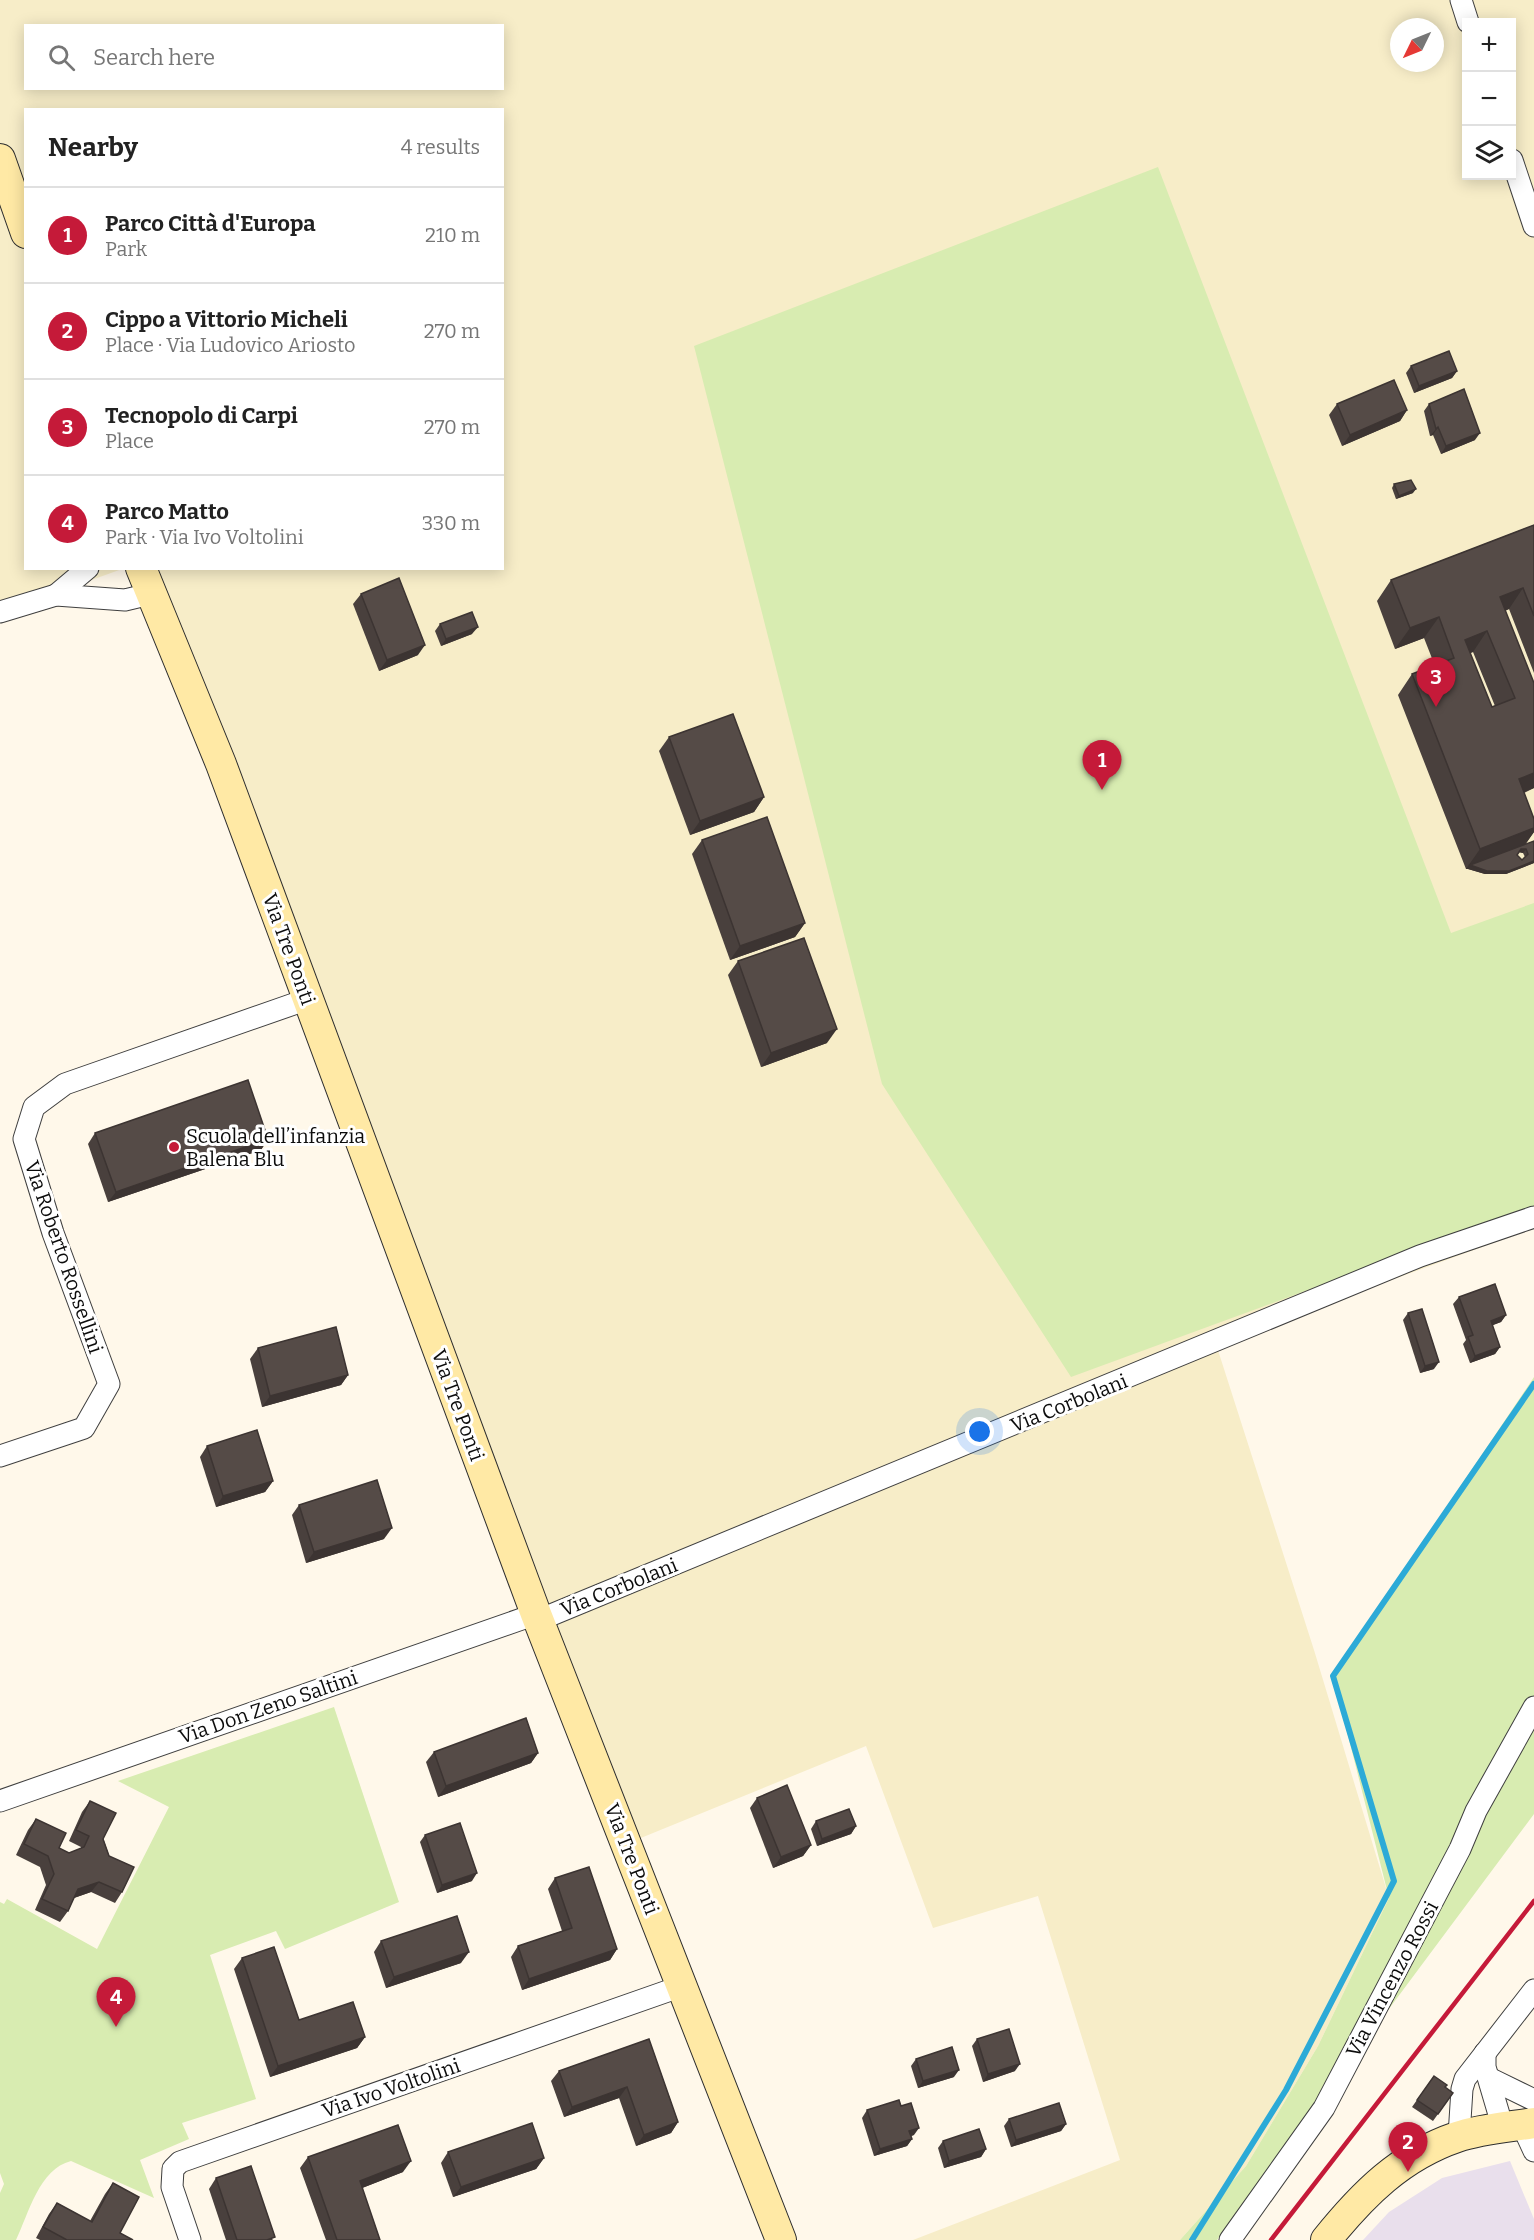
<!DOCTYPE html>
<meta charset="utf-8">
<style>
body{margin:0;font-family:Bitter,serif;background:#f2f2f2;color:#222}
.controls{position:absolute;right:18px;top:18px;display:grid;overflow:hidden;border-radius:0px;box-shadow:0 3px 15px #0003}
.controls button{width:54px;height:54px;display:grid;place-items:center;padding:0;border:0;border-bottom:2px solid #e0e0e0;background:#fff;color:#222;font:30px sans-serif}
.compass{position:absolute;left:1390px;top:18px;width:54px;height:54px;border-radius:50%;background:#fff;box-shadow:0 3px 15px #0003;rotate:227deg}
.you{position:absolute;left:980px;top:1432px;width:21px;height:21px;margin:-15px;border:4px solid #fff;border-radius:50%;background:#1a73e8;box-shadow:0 0 0 9px #1a73e833}
.badge{display:grid;place-items:center;width:39px;height:39px;border-radius:50%;background:#c51a39;color:#fff;font-size:20px;font-weight:700}
.pin{position:absolute;translate:-50% -50px;filter:drop-shadow(0 2px 3px #0008)}
.pin::after{content:'';position:absolute;top:32px;width:21px;height:18px;background:inherit;clip-path:polygon(0 0,100% 0,50% 100%)}
.list{margin:0;padding:0;list-style:none}
h2{display:flex;justify-content:space-between;align-items:center;height:78px;margin:0;padding:0 24px;font-size:26px}
h2 small{font-size:20px;font-weight:400;color:#767676}
.list li{display:grid;grid-template-columns:39px 1fr auto;gap:18px;align-items:center;box-sizing:border-box;height:96px;padding:0 24px;border-top:2px solid #e0e0e0}
.list b{display:block;font-size:22px;white-space:nowrap}
.list p{margin:0;font-size:20px;white-space:nowrap;color:#767676}
.list em{font-size:20px;font-style:normal;color:#767676}
.icon{flex:none;width:33px;height:33px;fill:none;stroke:currentColor;stroke-width:2;stroke-linecap:round;stroke-linejoin:round}
.map{position:relative;flex:none;width:1534px;height:2240px;overflow:hidden}
.search{position:absolute;background:#fff;box-shadow:0 3px 15px #0003;left:24px;top:24px;width:480px;height:66px;display:flex;align-items:center;gap:15px;box-sizing:border-box;padding:0 21px;border-radius:0px;color:#767676;font-size:22px}
.panel{position:absolute;background:#fff;box-shadow:0 3px 15px #0003;left:24px;top:108px;width:480px;height:462px;border-radius:0px}
.map>svg:first-child{display:block}
</style>
<div class="map">
<svg width="1534" height="2240" viewBox="0 0 1534 2240">
<rect width="100%" height="100%" fill="#fff8ea"/>
<polygon fill="#e9dfec" points="1510,2161 1534,2219 1534,2240 1363,2240 1389,2212 1442,2178"/>
<path fill="#f7edc8" fill-rule="evenodd" d="M0 0H1534V1228L1216 1344 1314 1650 1389 1898 1318 2046 1246 2166 1180 2240H913L1120 2160 1038 1896 933 1928 866 1746 631 1842 157 569 502 568V110H26V568L122 569 0 613ZM1466 22H1512V176H1466ZM26 26H502V88H26ZM1399 27H1435V63H1399Z"/>
<g fill="#d8ecb1">
<polygon points="1158,167 1451,933 1534,903 1534,1207 1071,1377 882,1084 694,346"/>
<polygon points="1534,1377 1534,1814 1217,2240 1180,2240 1246,2166 1318,2046 1389,1898 1333,1676"/>
<path d="M334 1707 399 1902 285 1949 276 1931 210 1955 256 2099 182 2123 189 2139 140 2160 154 2198 71 2161C39 2169 29 2213 16 2240H0V2193L4 2184 0 2173V1902L4 1904 7 1899 97 1949 169 1807 118 1781Z"/>
</g>
<g fill="none" stroke-linecap="round" stroke-linejoin="round">
<polyline stroke="#2caad7" stroke-width="6" points="1192,2240 1286,2090 1394,1881 1333,1676 1534,1384"/>
<g stroke="#3f3f3f" stroke-width="23">
<g id="street">
<polyline points="1461,0 1468,22"/>
<polyline points="1512,160 1534,226"/>
<polyline points="56,595 88,568"/>
<polyline points="0,612 56,595 125,600 150,594"/>
<polyline points="0,1456 84,1428 109,1384 53,1233 24,1139 34,1107 65,1084 308,999"/>
<polyline points="539,1620 1420,1256 1534,1217"/>
<polyline points="0,1801 536,1614"/>
<polyline points="1485,2053 1485,2067 1503,2128"/>
<polyline points="1489,2078 1534,2100"/>
<polyline points="1522,2125 1534,2151"/>
<polyline points="1459,2136 1462,2089 1465,2079 1534,1990"/>
<polyline points="190,2240 172,2187 173,2169 180,2162 682,1986"/>
<polyline points="1230,2240 1324,2108 1460,1849 1476,1811 1534,1707"/>
</g>
</g>
<g stroke="#2e2e2e" stroke-width="32">
<g id="secondary">
<polyline points="0,159 26,233"/>
<polyline points="141,568 221,764 536,1614 781,2240"/>
<path d="M1326 2240C1363 2194 1401 2156 1457 2137 1481 2129 1509 2127 1534 2123"/>
</g>
</g>
<use href="#street" stroke="#fff" stroke-width="21"/>
<use href="#secondary" stroke="#ffe9a5" stroke-width="30"/>
<polyline stroke="#c51a39" stroke-width="4.5" points="1271,2240 1534,1901"/>
</g>
<g fill="#49403d" fill-rule="evenodd">
<polygon points="1411,366 1457,371 1452,378 1414,393 1406,373"/>
<polygon points="1337,404 1407,410 1400,421 1342,446 1329,415"/>
<polygon points="1429,404 1475,440 1441,454 1433,435 1430,436 1424,411"/>
<polygon points="1394,484 1413,493 1396,499 1392,488"/>
<path d="M1534 525V673L1509 609 1505 611 1534 683V788L1524 793 1534 819V832L1525 844 1534 863 1506 874H1485L1468 869H1466L1398 695 1412 674 1435 666 1424 638 1395 649 1377 601 1391 580ZM1473 652 1495 706 1492 707 1470 653ZM1519 852 1523 853 1525 857 1522 860 1517 855Z"/>
<polygon points="361,594 418,655 379,671 353,604"/>
<polygon points="440,624 472,634 441,646 435,631"/>
<polygon points="669,737 764,797 754,812 690,835 659,751"/>
<polygon points="702,840 805,923 795,937 730,960 692,854"/>
<polygon points="738,961 827,1043 761,1067 728,975"/>
<polygon points="95,1133 268,1139 261,1150 108,1202 88,1144"/>
<polygon points="1459,1297 1506,1315 1501,1322 1492,1325 1500,1347 1495,1354 1470,1363 1463,1344 1466,1340 1453,1304"/>
<polygon points="1408,1313 1434,1369 1420,1373 1403,1320"/>
<polygon points="258,1348 348,1375 341,1385 262,1407 250,1359"/>
<polygon points="207,1446 273,1481 265,1492 216,1507 200,1457"/>
<polygon points="299,1505 384,1539 306,1563 292,1515"/>
<polygon points="434,1752 538,1753 531,1763 438,1797 426,1762"/>
<polygon points="757,1798 811,1845 803,1856 773,1868 750,1808"/>
<polygon points="90,1801 122,1892 115,1903 91,1892 74,1898 68,1911 60,1922 35,1910 46,1885 40,1867 16,1855 28,1830 36,1819 59,1848 69,1853 81,1848 81,1847 69,1841 82,1812"/>
<polygon points="816,1821 856,1826 851,1834 817,1846 811,1829"/>
<polygon points="425,1835 472,1881 437,1893 420,1842"/>
<polygon points="555,1878 617,1949 610,1960 522,1990 511,1957 518,1946 562,1931 548,1889"/>
<polygon points="381,1941 461,1963 386,1988 374,1952"/>
<polygon points="242,1958 299,2020 365,2037 357,2048 270,2077 234,1969"/>
<polygon points="649,2039 678,2122 671,2133 636,2146 619,2098 564,2117 551,2081 559,2071"/>
<polygon points="977,2039 1015,2071 983,2082 972,2046"/>
<polygon points="916,2059 954,2077 918,2088 911,2066"/>
<polygon points="1434,2076 1445,2087 1453,2093 1433,2121 1412,2107"/>
<polygon points="901,2106 914,2135 911,2136 912,2139 907,2146 874,2156 862,2118 867,2110"/>
<polygon points="1009,2119 1066,2124 1061,2131 1011,2147 1004,2126"/>
<polygon points="943,2141 986,2149 981,2157 944,2168 938,2148"/>
<polygon points="448,2152 544,2158 536,2169 453,2197 441,2163"/>
<polygon points="308,2157 403,2172 362,2188 380,2240 326,2240 300,2168"/>
<polygon points="216,2178 273,2240 226,2240 209,2189"/>
<polygon points="113,2183 120,2233 133,2240 40,2240 36,2238 49,2214 57,2203 90,2221 105,2194"/>
</g>
<g fill="#3c3432">
<polygon points="1457,371 1452,378 1414,393 1419,386"/>
<polygon points="1407,410 1400,421 1342,446 1350,435"/>
<polygon points="1438,427 1433,435 1430,436 1436,429"/>
<polygon points="1480,433 1475,440 1441,454 1446,446"/>
<polygon points="1416,489 1413,493 1396,499 1399,496"/>
<polygon points="1523,588 1509,609 1486,618 1500,597"/>
<polygon points="1439,617 1424,638 1395,649 1410,628"/>
<polygon points="478,627 472,634 441,646 446,639"/>
<polygon points="1487,631 1473,652 1453,660 1465,640"/>
<polygon points="425,645 418,655 379,671 387,660"/>
<polygon points="1534,773 1534,788 1504,800 1519,779"/>
<polygon points="764,797 754,812 690,835 700,821"/>
<polygon points="1534,828 1534,832 1523,848 1526,849 1523,853 1518,852 1474,866 1534,861 1534,863 1506,874 1485,874 1468,869 1466,869 1480,849"/>
<polygon points="805,923 795,937 730,960 740,946"/>
<polygon points="837,1029 827,1043 761,1067 771,1053"/>
<polygon points="268,1139 261,1150 108,1202 116,1192"/>
<polygon points="1506,1315 1501,1322 1486,1328 1491,1321"/>
<polygon points="1500,1347 1495,1354 1470,1363 1475,1356"/>
<polygon points="1439,1362 1434,1369 1420,1373 1425,1366"/>
<polygon points="348,1375 341,1385 262,1407 270,1396"/>
<polygon points="273,1481 265,1492 216,1507 223,1496"/>
<polygon points="392,1528 384,1539 306,1563 314,1552"/>
<polygon points="538,1753 531,1763 438,1797 446,1786"/>
<polygon points="856,1826 851,1834 817,1846 822,1839"/>
<polygon points="811,1845 803,1856 773,1868 781,1857"/>
<polygon points="477,1873 472,1881 437,1893 442,1885"/>
<polygon points="99,1882 91,1892 71,1899 78,1889"/>
<polygon points="617,1949 610,1960 522,1990 529,1979"/>
<polygon points="469,1952 461,1963 386,1988 394,1977"/>
<polygon points="365,2037 357,2048 270,2077 278,2066"/>
<polygon points="1020,2064 1015,2071 983,2082 988,2074"/>
<polygon points="959,2070 954,2077 918,2088 923,2081"/>
<polygon points="627,2087 619,2098 564,2117 572,2107"/>
<polygon points="678,2122 671,2133 636,2146 644,2135"/>
<polygon points="1066,2124 1061,2131 1011,2147 1016,2140"/>
<polygon points="919,2128 914,2135 904,2138 909,2131"/>
<polygon points="912,2139 907,2146 874,2156 880,2149"/>
<polygon points="986,2149 981,2157 944,2168 949,2161"/>
<polygon points="544,2158 536,2169 453,2197 461,2187"/>
<polygon points="411,2161 403,2172 352,2192 360,2181"/>
</g>
<g fill="#554b47" stroke="#3c3432" stroke-width="1.5" fill-rule="evenodd">
<polygon points="1449,351 1457,371 1419,386 1411,366"/>
<polygon points="1394,380 1407,410 1350,435 1337,404"/>
<polygon points="1464,389 1480,433 1446,446 1438,427 1436,429 1429,404"/>
<polygon points="1411,480 1416,489 1399,496 1394,484"/>
<path d="M1534 525V616L1523 588 1500 597 1534 683V773L1519 779 1534 819V828L1480 849 1412 674 1454 658 1439 617 1410 628 1391 580ZM1487 631 1515 698 1492 707 1465 640Z"/>
<polygon points="399,578 425,645 387,660 361,594"/>
<polygon points="472,612 478,627 446,639 440,624"/>
<polygon points="733,714 764,797 700,821 669,737"/>
<polygon points="767,817 805,923 740,946 702,840"/>
<path d="M1534 841V861L1509 871H1487L1470 865ZM1521 849H1526L1528 854 1522 860 1517 855Z"/>
<polygon points="804,938 837,1029 771,1053 738,961"/>
<polygon points="248,1080 268,1139 116,1192 95,1133"/>
<polygon points="1495,1284 1506,1315 1491,1321 1500,1347 1475,1356 1468,1337 1473,1335 1459,1297"/>
<polygon points="1422,1309 1439,1362 1425,1366 1408,1313"/>
<polygon points="336,1327 348,1375 270,1396 258,1348"/>
<polygon points="257,1430 273,1481 223,1496 207,1446"/>
<polygon points="377,1480 392,1528 314,1552 299,1505"/>
<polygon points="526,1718 538,1753 446,1786 434,1752"/>
<polygon points="787,1785 811,1845 781,1857 757,1798"/>
<polygon points="90,1801 116,1813 103,1839 109,1856 134,1867 122,1892 99,1882 78,1889 68,1911 42,1899 54,1874 48,1856 24,1844 36,1819 66,1833 59,1848 69,1853 84,1847 89,1836 76,1830"/>
<polygon points="849,1809 856,1826 822,1839 816,1821"/>
<polygon points="460,1823 477,1873 442,1885 425,1835"/>
<polygon points="589,1867 617,1949 529,1979 518,1946 572,1928 555,1878"/>
<polygon points="457,1916 469,1952 394,1977 381,1941"/>
<polygon points="274,1947 299,2020 353,2002 365,2037 278,2066 242,1958"/>
<polygon points="1009,2029 1020,2064 988,2074 977,2039"/>
<polygon points="649,2039 678,2122 644,2135 627,2087 572,2107 559,2071"/>
<polygon points="952,2047 959,2070 923,2081 916,2059"/>
<polygon points="1434,2076 1447,2085 1445,2087 1453,2093 1438,2114 1417,2100"/>
<polygon points="899,2100 901,2106 911,2103 919,2128 909,2131 912,2139 880,2149 867,2110"/>
<polygon points="1059,2103 1066,2124 1016,2140 1009,2119"/>
<polygon points="532,2123 544,2158 461,2187 448,2152"/>
<polygon points="398,2125 411,2161 360,2181 380,2240 337,2240 308,2157"/>
<polygon points="979,2129 986,2149 949,2161 943,2141"/>
<polygon points="251,2166 275,2237 267,2240 237,2240 216,2178"/>
<polygon points="113,2183 139,2197 120,2233 133,2240 67,2240 43,2227 57,2203 92,2222"/>
</g>
<circle fill="#c51a39" stroke="#fff" stroke-width="2" cx="174" cy="1147" r="6"/>
<g text-anchor="middle" stroke-width="6" stroke-linejoin="round" paint-order="stroke">
<g font-size="20" fill="#0c0c0c" stroke="#fff">
<text transform="translate(289 949) rotate(70)" y="7">Via Tre Ponti</text>
<text transform="translate(64 1257) rotate(71)" y="7">Via Roberto Rossellini</text>
<text transform="translate(1069 1403) rotate(-22)" y="7">Via Corbolani</text>
<text transform="translate(458 1405) rotate(70)" y="7">Via Tre Ponti</text>
<text transform="translate(619 1587) rotate(-22)" y="7">Via Corbolani</text>
<text transform="translate(268 1707) rotate(-19)" y="7">Via Don Zeno Saltini</text>
<text transform="translate(632 1859) rotate(69)" y="7">Via Tre Ponti</text>
<text transform="translate(1392 1979) rotate(-62)" y="7">Via Vincenzo Rossi</text>
<text transform="translate(391 2088) rotate(-19)" y="7">Via Ivo Voltolini</text>
</g>
<g font-size="20" fill="#0c0c0c" stroke="#fff" text-anchor="start">
<text x="186" y="1143">Scuola dell’infanzia<tspan x="186" dy="23">Balena Blu</tspan></text>
</g>
</g>
</svg>
<div class="controls">
<button>+</button>
<button>−</button>
<button><svg class="icon" aria-label="layers" viewBox="0 0 24 24"><path d="M12 4l9 5-9 5-9-5zM3 14l9 5 9-5"/></svg></button>
</div>
<svg class="compass" viewBox="-18 -18 36 36"><path d="M0-13l5 13h-10z" fill="#e53935"/><path d="M0 13l5-13h-10z" fill="#767676"/></svg>
<div class="you"></div>
<div class="pin badge" style="left:1102px;top:790px">1</div>
<div class="pin badge" style="left:1408px;top:2172px">2</div>
<div class="pin badge" style="left:1436px;top:707px">3</div>
<div class="pin badge" style="left:116px;top:2027px">4</div>
<div class="search"><svg class="icon" aria-label="search" viewBox="0 0 24 24"><circle cx="10" cy="10" r="6"/><path d="M15 15l6 6"/></svg>Search here</div>
<section class="panel">
<h2>Nearby<small>4 results</small></h2>
<ul class="list">
<li><span class="badge">1</span><div><b>Parco Città d'Europa</b><p>Park</p></div><em>210 m</em></li>
<li><span class="badge">2</span><div><b>Cippo a Vittorio Micheli</b><p>Place · Via Ludovico Ariosto</p></div><em>270 m</em></li>
<li><span class="badge">3</span><div><b>Tecnopolo di Carpi</b><p>Place</p></div><em>270 m</em></li>
<li><span class="badge">4</span><div><b>Parco Matto</b><p>Park · Via Ivo Voltolini</p></div><em>330 m</em></li>
</ul>
</section>
</div>
